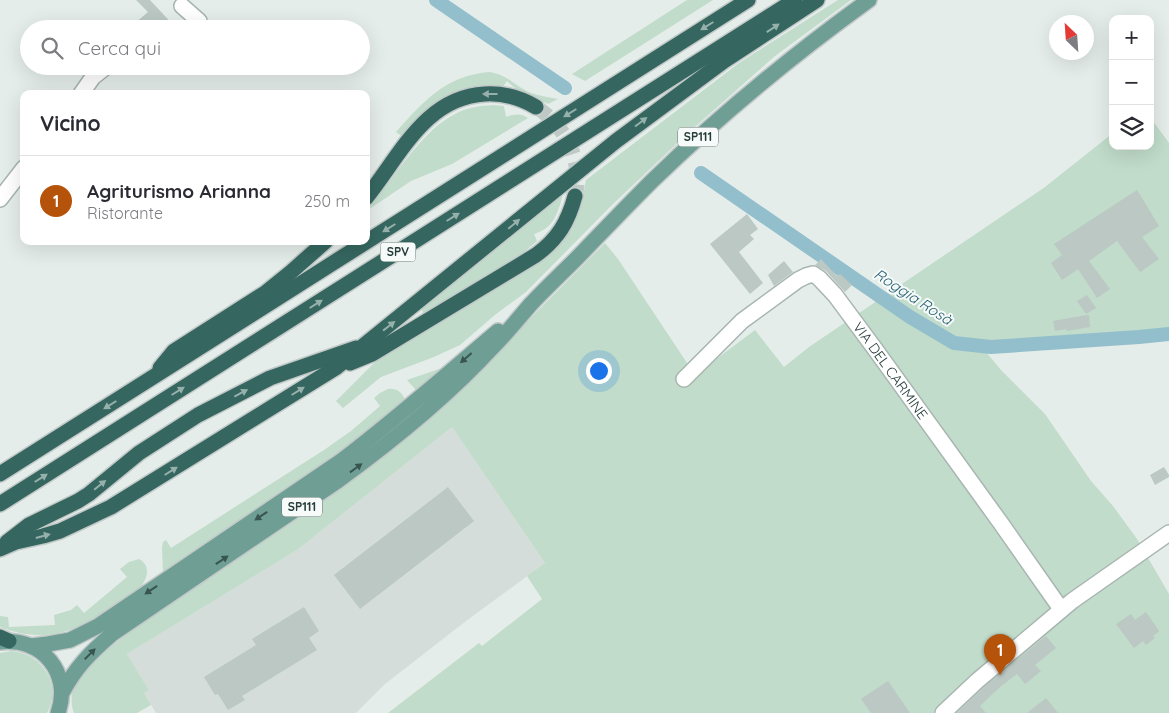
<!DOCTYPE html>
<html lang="it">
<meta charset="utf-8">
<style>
body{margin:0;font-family:Quicksand,sans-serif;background:#f7f7f7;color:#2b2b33}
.controls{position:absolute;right:15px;top:15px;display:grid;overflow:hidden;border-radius:10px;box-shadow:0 5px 20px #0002}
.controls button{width:45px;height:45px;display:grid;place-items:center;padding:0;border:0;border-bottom:1px solid #e1e1e2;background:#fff;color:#2b2b33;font:25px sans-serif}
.compass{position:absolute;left:1049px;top:15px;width:45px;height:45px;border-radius:50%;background:#fff;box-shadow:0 5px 20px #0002;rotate:335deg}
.you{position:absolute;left:598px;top:370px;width:18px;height:18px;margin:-12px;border:4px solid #fff;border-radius:50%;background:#1a73e8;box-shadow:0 0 0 8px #1a73e833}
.badge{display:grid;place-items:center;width:32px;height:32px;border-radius:50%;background:#b45309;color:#fff;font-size:16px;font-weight:700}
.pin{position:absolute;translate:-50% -41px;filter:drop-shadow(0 1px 2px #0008)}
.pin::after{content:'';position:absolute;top:26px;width:18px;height:15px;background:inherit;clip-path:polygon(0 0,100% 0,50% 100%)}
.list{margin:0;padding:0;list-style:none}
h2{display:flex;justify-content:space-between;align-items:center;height:65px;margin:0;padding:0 20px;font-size:21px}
h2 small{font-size:16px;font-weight:400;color:#7c7c81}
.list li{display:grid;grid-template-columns:32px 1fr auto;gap:15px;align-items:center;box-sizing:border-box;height:90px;padding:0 20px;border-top:1px solid #e1e1e2}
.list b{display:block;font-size:19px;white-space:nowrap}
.list p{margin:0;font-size:16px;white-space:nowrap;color:#7c7c81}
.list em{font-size:16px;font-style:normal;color:#7c7c81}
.icon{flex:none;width:28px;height:28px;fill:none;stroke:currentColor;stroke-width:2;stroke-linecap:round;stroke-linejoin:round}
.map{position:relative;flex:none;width:1169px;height:713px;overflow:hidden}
.search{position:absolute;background:#fff;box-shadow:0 5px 20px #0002;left:20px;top:20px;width:350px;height:55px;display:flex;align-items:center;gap:12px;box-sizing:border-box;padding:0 18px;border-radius:28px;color:#7c7c81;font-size:19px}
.panel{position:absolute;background:#fff;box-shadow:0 5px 20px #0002;left:20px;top:90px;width:350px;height:155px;border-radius:10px}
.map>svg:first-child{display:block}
</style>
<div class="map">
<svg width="1169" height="713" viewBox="0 0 1169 713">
<rect width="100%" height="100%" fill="#e5edea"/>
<polygon fill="#d4ddd9" points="452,427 545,563 466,621 385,684 356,713 156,713 144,693 149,690 127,654 297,550"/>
<g fill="#c1dcca">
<polygon points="687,0 713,0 585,81 572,74"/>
<polygon points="838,0 851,0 775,56 688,133 612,205 526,292 496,314 460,345 434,357 381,377 343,408 336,401 372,365 399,342 500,284 550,254 559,245 572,229 581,207 586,180 739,63"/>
<path d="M489 72C507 74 516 87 531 93 540 96 549 97 558 99L548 104 517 90 507 81 502 88C453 85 433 101 403 137L396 132C424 101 445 76 489 72Z"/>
<path d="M493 105 504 106 506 117C514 114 521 113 528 118L452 164 411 181 368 210C378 196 388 183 398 170 415 148 433 124 459 112 470 107 481 106 493 105Z"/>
<path d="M1150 117 1169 143V339L986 350V352L1001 370 1045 414 1091 481 1113 506 1137 539 1169 594V713H388L479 643 482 646 542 599 527 576 545 563 452 427 297 550 127 654 149 690 144 693 151 705 137 713H74C64 688 87 667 103 652L455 394 605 243 618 259 695 375 755 330 784 367 809 347 1045 187 1113 133V146H1150Z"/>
<path d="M562 192 563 194C558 213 554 228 534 234L537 241 511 263 424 315 421 308Z"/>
<polygon points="445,367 416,390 407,380"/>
<path d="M388 389C397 388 402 392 405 400L356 441 321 467 163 574 162 547 163 542 166 540 171 548 324 450 351 431 380 406 374 398 380 393Z"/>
<path d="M139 559C151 566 148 578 140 588 136 592 129 596 124 599 113 607 101 616 89 622 79 627 68 631 56 634 37 637 18 634 0 627V616L8 617 9 627 55 625 54 615 71 610 77 605 84 613 127 577 120 569 129 562Z"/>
<path d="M12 651C17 652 23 653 27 655 49 665 60 691 47 713H0V653Z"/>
</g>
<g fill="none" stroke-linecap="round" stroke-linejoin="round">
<g stroke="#93bfcc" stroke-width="14">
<polyline points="436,0 565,88"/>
<polyline points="701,173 910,317 954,343 991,347 1139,337 1169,334"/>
</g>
</g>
<g fill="#bbc8c3">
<polygon points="136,0 150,0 177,29 128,29 148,12"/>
<polygon points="1137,190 1159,226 1142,237 1159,259 1140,272 1117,241 1089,261 1110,289 1097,298 1078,269 1062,280 1051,263 1062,255 1054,244"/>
<polygon points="747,214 758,229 750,235 754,239 739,252 763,283 750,294 710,244"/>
<polygon points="821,259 837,276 840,274 852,285 845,292 826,271 815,265"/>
<polygon points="784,261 793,272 774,286 768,275"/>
<polygon points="1087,295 1096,308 1086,314 1077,301"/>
<polygon points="1087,315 1089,315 1090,327 1067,331 1066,329 1055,331 1053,321"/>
<polygon points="1164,467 1169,475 1169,477 1155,485 1150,475"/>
<polygon points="448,487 474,521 360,609 334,575"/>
<polygon points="304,607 319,631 309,638 317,650 242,696 245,700 228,710 218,694 215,695 204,677 256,645 252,639"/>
<polygon points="1146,612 1159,631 1153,636 1155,638 1146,645 1143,641 1134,648 1116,624 1131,614 1135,620"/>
<polygon points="1046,636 1056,648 1035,665 1041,671 1025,684 1017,674 1001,686 980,706 986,713 957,713 983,688"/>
<polygon points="888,681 910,713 871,713 861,699"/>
<polygon points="1046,698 1058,713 1027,713"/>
</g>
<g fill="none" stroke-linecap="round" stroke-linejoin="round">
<path stroke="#bfcac7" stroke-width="15" stroke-dasharray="15 8" stroke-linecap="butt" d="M536 107C565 125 584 162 575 196"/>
<g stroke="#a8b5b1" stroke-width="18">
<g id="minor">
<polyline points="182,6 199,21 200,29"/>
<polyline points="81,94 93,77 107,66"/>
<polyline points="0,199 24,168"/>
<path id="s1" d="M684 379 742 321 798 280 806 276 813 274 819 278 835 295 875 349 1000 522 1061 609"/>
<polyline points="943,713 977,681 1072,601 1169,533"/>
</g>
</g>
<g stroke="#c2c9c8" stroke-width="18">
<g id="primary">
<path d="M0 642C42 637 72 673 58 713"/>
<path d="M31 646 48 644 70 640 98 626 341 461C395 420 446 375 498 331"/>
<path d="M62 693C76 667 90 653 112 634L339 480C394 440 447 397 493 347 506 334 518 319 530 305 545 289 561 274 576 259 601 233 626 207 652 181 720 115 793 55 869 0"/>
</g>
</g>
<g stroke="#c2c9c8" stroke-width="18">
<g id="motorway">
<path d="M366 198C400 156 425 97 485 94 503 93 521 98 536 107"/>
<path d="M350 363 372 354 536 255C558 239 568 222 575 196"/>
<polyline points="160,368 174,351 265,293 291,272 326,241"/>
<polyline points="0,474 748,0"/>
<polyline points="0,504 795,0"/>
<polyline points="7,542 29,525 78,501 89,494 139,453 198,415 270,378 356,348"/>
<polyline points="0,549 16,542 43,536 60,531 111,507 337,367 616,141 724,61 817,0"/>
<polyline points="0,637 9,641"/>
</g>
</g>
<use href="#minor" stroke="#fff" stroke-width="15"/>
<use href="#primary" stroke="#6f9e95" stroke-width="15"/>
<use href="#motorway" stroke="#356760" stroke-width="15"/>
</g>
<defs><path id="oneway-solid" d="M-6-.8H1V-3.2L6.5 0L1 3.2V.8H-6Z" transform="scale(1.25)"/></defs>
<g fill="#96b0ac">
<use href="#oneway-solid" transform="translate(707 26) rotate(148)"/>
<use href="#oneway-solid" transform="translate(773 28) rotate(-33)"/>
<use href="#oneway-solid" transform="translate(490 94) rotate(180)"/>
<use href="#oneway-solid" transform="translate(570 113) rotate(148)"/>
<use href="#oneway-solid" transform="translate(641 122) rotate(-37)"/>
<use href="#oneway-solid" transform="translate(453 217) rotate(-32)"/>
<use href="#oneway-solid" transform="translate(514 224) rotate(-40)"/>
<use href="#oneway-solid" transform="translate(389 228) rotate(148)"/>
<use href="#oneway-solid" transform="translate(316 304) rotate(-32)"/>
<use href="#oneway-solid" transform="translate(389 326) rotate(-38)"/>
<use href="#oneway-solid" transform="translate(178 391) rotate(-32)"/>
<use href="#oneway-solid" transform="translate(298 391) rotate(-32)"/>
<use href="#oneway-solid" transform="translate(241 393) rotate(-28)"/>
<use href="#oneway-solid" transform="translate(110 405) rotate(148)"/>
<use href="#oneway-solid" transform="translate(171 471) rotate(-32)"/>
<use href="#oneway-solid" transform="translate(41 478) rotate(-32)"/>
<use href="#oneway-solid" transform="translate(100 485) rotate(-39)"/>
<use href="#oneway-solid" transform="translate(43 536) rotate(-15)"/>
</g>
<g fill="#385550">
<use href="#oneway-solid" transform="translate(466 358) rotate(139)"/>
<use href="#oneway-solid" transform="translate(356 468) rotate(-36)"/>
<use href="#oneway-solid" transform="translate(261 516) rotate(146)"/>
<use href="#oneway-solid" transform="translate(222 560) rotate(-34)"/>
<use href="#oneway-solid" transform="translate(151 590) rotate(146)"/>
<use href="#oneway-solid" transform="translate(90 654) rotate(-45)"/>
</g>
<g text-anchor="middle" stroke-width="4" stroke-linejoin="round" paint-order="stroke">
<g fill="#f6faf8" stroke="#647672" stroke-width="1">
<rect x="678" y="127.5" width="40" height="19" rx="4"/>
<rect x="380.5" y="242.5" width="35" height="19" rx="4"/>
<rect x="282" y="497.5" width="40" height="19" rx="4"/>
</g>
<g font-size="12" font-weight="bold" fill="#263d39">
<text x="698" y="141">SP111</text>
<text x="398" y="256">SPV</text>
<text x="302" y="511">SP111</text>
</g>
<g font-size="14" fill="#263d39" stroke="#f6faf8">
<text dy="5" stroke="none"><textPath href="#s1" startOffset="292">VIA DEL CARMINE</textPath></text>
</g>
<g font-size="15" font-style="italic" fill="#266174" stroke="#f6faf8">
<text transform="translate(913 297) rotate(33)" y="5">Roggia Rosà</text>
</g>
</g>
</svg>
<div class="controls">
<button>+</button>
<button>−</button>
<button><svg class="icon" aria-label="layers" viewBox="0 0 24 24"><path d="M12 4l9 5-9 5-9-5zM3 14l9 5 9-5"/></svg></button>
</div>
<svg class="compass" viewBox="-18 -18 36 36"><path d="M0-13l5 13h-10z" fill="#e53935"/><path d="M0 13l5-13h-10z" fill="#7c7c81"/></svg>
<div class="you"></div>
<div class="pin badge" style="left:1000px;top:675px">1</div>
<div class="search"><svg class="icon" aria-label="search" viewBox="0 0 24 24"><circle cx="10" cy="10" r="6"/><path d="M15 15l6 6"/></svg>Cerca qui</div>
<section class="panel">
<h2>Vicino<small></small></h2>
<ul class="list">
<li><span class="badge">1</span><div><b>Agriturismo Arianna</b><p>Ristorante</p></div><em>250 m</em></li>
</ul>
</section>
</div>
